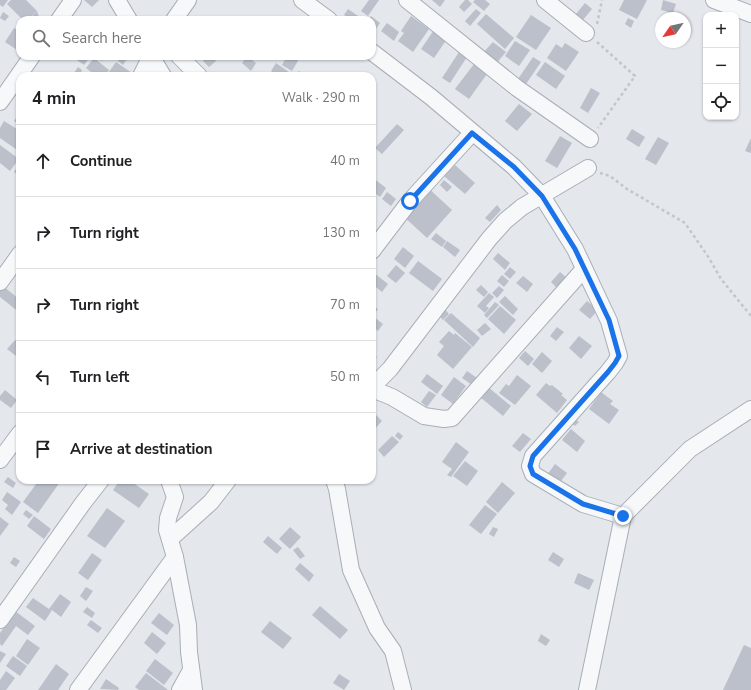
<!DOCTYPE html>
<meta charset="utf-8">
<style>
body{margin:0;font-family:"Nunito Sans",sans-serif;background:#f2f2f2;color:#202124}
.controls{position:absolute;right:12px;top:12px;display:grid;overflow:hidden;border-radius:8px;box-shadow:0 1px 3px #0004}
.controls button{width:36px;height:36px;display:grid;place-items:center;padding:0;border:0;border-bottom:1px solid #e0e0e0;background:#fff;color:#202124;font:20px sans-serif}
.compass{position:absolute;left:655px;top:12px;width:36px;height:36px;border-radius:50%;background:#fff;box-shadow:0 1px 3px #0004;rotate:236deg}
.stop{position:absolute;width:12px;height:12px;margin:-9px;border:3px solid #1a73e8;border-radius:50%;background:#fff}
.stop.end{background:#1a73e8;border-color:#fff;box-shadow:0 1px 4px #0008}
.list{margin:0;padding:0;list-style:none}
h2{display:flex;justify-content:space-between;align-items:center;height:52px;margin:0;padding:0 16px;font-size:17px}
h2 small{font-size:13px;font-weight:400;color:#757577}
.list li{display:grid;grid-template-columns:26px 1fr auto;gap:12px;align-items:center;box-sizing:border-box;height:72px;padding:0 16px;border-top:1px solid #e0e0e0}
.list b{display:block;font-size:15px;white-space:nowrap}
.list em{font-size:13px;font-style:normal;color:#757577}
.icon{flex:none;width:22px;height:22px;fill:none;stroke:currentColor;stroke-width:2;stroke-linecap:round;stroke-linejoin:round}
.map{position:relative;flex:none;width:751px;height:690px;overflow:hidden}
.search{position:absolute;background:#fff;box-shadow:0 1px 3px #0004;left:16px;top:16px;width:360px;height:44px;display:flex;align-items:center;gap:10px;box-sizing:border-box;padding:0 14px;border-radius:12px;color:#757577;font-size:15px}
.panel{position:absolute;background:#fff;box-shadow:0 1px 3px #0004;left:16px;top:72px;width:360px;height:412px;border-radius:12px}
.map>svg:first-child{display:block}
</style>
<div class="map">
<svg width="751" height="690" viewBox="0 0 751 690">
<rect width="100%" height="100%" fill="#e4e7ec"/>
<g fill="#bbc0ca">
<polygon points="0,0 8,0 3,7 0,5"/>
<polygon points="11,0 26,0 37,11 28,20 23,20 7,4"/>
<polygon points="84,0 99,0 92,7"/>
<polygon points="369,0 379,0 368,16 361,11"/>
<polygon points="432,0 445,0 440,7"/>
<polygon points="465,0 468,0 472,4 464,12 459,7"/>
<polygon points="475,0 485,0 490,4 484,11 473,2"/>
<polygon points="624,0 647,0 637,19 619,10"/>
<polygon points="663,0 676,4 673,13 661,10"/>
<polygon points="585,3 592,9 583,20 576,14"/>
<polygon points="348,9 364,20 352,20 344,15"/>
<polygon points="476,9 481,13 470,26 465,21"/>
<polygon points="37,11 39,17 38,20 29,20"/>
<polygon points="3,12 9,16 5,21 0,18"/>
<polygon points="486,14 514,38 505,49 477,24"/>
<polygon points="531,15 551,28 536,50 516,37"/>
<polygon points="371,16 380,23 375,30 372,28 372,20 368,20"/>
<polygon points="411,16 429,29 413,52 398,41 404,33 401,31"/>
<polygon points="628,18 634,21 631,28 625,24"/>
<polygon points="387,23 399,32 394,41 381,31"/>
<polygon points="14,28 20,32 20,52 5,42"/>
<polygon points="434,30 447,39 434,58 421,49"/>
<polygon points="515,41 530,50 519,66 505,56"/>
<polygon points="493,42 506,52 495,65 482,54"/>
<polygon points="565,43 579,52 566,71 547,58 556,44 562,48"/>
<polygon points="459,52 467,57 450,83 442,78"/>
<polygon points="75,56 91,56 84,65 74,58"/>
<polygon points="99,56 104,58 102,61 98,58"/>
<polygon points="121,56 129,56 123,65 118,61"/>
<polygon points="208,56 212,56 216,61 209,67 203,61"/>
<polygon points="247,56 256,63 251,71 242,63"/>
<polygon points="287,56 294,56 299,59 292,71 282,65"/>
<polygon points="533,57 541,62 526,84 518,79"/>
<polygon points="94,58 109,70 105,76 96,76 86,68"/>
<polygon points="116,62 132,73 130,76 106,76"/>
<polygon points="545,62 565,76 556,89 536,75"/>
<polygon points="276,63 293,75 292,76 278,76 271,71"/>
<polygon points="474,64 487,74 469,99 455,89"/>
<polygon points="78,67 82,70 79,76 74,73"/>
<polygon points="299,71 306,76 295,76"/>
<polygon points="591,88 600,93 588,113 580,108"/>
<polygon points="519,104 532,114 517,131 505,121"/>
<polygon points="20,113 20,125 14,121"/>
<polygon points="4,121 20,131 20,152 0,138 0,128"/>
<polygon points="397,124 404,130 382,154 375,148"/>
<polygon points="632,129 645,137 639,147 626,139"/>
<polygon points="560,136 572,143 557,168 545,161"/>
<polygon points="658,137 669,143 656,165 645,159"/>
<polygon points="751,138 751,153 745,151"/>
<polygon points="0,145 19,159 10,171 0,163"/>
<polygon points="20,163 20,176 14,172"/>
<polygon points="455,165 475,183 465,194 444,176"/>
<polygon points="372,177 386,188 380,197 372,191"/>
<polygon points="444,180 452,187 447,192 440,185"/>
<polygon points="426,186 452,210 427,238 401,214"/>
<polygon points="387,192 396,199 391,206 382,199"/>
<polygon points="497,205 501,210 490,222 485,218"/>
<polygon points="436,233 446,241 442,247 431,239"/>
<polygon points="447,241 460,250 455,257 443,247"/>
<polygon points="403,247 414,256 405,268 394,259"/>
<polygon points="498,253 510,263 505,270 493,259"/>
<polygon points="418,261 442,279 433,291 409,273"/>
<polygon points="396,265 405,273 396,283 387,276"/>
<polygon points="510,267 516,272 510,279 504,274"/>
<polygon points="560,272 568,279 558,289 551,282"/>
<polygon points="374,273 388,284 382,292 372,284 372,275"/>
<polygon points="502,275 509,281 504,287 497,281"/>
<polygon points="523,276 533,284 527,292 516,283"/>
<polygon points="2,285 20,300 20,313 0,297 0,287"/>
<polygon points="481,285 488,292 484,297 476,290"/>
<polygon points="499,286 504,290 497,298 492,293"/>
<polygon points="489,293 494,297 486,306 489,308 485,313 477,306"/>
<polygon points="505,296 518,309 513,315 499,302"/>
<polygon points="587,301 598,310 590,319 579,310"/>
<polygon points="495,302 499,305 487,318 484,315"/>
<polygon points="372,305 378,309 372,317"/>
<polygon points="500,306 516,320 504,334 488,319"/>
<polygon points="443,307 449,314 443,320 437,313"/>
<polygon points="451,313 480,338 473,347 444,320"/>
<polygon points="374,317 383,324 378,331 372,326 372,320"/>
<polygon points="485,323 491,329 482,336 477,330"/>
<polygon points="557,327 564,332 556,341 550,336"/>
<polygon points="449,331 454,335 455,333 472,347 453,369 437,355 444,346 439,342"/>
<polygon points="579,336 592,346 581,359 569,348"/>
<polygon points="15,340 20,344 20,359 7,349"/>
<polygon points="525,351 534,359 528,366 519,358"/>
<polygon points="542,352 552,361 542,373 532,364"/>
<polygon points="372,354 377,357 372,363"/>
<polygon points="467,371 477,378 472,385 462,378"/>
<polygon points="427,374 443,386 437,394 421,382"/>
<polygon points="517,375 531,386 515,405 499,393 506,384 509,386"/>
<polygon points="454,377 466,386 453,404 441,395"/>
<polygon points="546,383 550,386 552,385 563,394 561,395 567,400 557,413 536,395"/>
<polygon points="488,387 511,406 503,416 480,397"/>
<polygon points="5,390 17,400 11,408 0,400 0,396"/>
<polygon points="429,391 436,395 427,407 421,402"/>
<polygon points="601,392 613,401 610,404 619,410 609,424 589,409"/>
<polygon points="376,415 382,421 372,432 372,419"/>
<polygon points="571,416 579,422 575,426 568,420"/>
<polygon points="571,429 585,441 577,452 562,440"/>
<polygon points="398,432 403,436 400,440 395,436"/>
<polygon points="523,433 531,439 520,452 512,446"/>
<polygon points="392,436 399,442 384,457 378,450"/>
<polygon points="456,442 469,452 451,477 447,475 452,469 442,462"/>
<polygon points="465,461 478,471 467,486 453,476"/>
<polygon points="555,464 567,473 558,485 547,475"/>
<polygon points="8,477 16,483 13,488 4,482"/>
<polygon points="39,480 57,480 60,482 38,513 23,502"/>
<polygon points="120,480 129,480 149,494 139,508 113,490"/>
<polygon points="502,482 515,493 498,513 486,502"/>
<polygon points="7,492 21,502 12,515 5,509 8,505 2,500"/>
<polygon points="485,505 497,514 481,534 469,525"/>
<polygon points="107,508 125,521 105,548 87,536"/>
<polygon points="26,510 33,515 29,519 23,514"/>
<polygon points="34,516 51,529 44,539 27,526"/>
<polygon points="0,517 9,524 0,536"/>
<polygon points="290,527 301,537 290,549 279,539"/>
<polygon points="493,527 498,529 494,537 489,534"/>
<polygon points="268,536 282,548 277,554 263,542"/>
<polygon points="298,547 305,556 300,559 293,550"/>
<polygon points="553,552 564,559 559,567 548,560"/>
<polygon points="92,553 102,560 88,580 78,573"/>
<polygon points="14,557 20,561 16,567 10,563"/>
<polygon points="300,563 314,575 309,582 295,569"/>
<polygon points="578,573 594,580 589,590 574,583"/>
<polygon points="86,587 93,591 86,601 80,596"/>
<polygon points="60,594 71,602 61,617 52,610 45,621 26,607 33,598 49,609"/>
<polygon points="320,606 348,630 340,639 312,615"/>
<polygon points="87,607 95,613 92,618 83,612"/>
<polygon points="15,611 35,626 28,635 16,626 2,646 0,644 0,633"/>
<polygon points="159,613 174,625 167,635 151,623"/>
<polygon points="91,620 102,628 98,633 87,625"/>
<polygon points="270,621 292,638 283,649 261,632"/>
<polygon points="152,632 166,643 157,654 144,643"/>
<polygon points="541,634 550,640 546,646 538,641"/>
<polygon points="27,639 40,648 28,665 16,656"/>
<polygon points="744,645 751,648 751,690 723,690"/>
<polygon points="0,651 6,654 0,663"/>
<polygon points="13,656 27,666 20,676 6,666"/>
<polygon points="155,659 173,673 164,685 146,671"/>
<polygon points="56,664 69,674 58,690 38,690"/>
<polygon points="6,671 15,678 6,690 0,690 0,680"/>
<polygon points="146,673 168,690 139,690 135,687"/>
<polygon points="339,674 350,681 344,690 333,683"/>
<polygon points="106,679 119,688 118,690 100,689"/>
</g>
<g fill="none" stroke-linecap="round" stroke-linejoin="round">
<g stroke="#a9aeb7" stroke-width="18">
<g id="minor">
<polyline points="117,0 129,20"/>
<polyline points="302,0 329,20"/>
<polyline points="407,0 517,88 590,139"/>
<polyline points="545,0 586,33"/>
<polyline points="714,0 751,14"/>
<polyline points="59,20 73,0"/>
<polyline points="174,20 188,0"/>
<polyline points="372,52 431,97 514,167 542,196 575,249 609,321 619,356 615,363 608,372 533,456 530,466 533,474 583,504 623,516"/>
<polyline points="151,56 163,76"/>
<polyline points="179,56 199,76"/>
<polyline points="141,76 151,56"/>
<polyline points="0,102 32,56"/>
<polyline points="372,251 410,201 472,133"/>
<polyline points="0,282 20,254"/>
<polyline points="372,387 390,369 489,239 505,221 522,207 588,168"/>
<polyline points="372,389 392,397 424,416 444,419 452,418 584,269"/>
<polyline points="0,460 20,433"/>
<polyline points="334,480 337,489 351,570 377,628 393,651 403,690"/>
<polyline points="170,539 211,502 228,480"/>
<polyline points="175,557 188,625 189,652 194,690"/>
<polyline points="0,620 83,503 101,480"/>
<polyline points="78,690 175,557 167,530 168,518 175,497 169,480"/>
<polyline points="180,690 191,670"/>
<polyline points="587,690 623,516 690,449 751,409"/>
</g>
</g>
<g stroke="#c2c5cb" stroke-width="2.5" stroke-dasharray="3 3" stroke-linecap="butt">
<polyline points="597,24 602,0"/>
<polyline points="597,42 635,76 598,128"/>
<polyline points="600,173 610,176 627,189 685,223 709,258 721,279 751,316"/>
</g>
<use href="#minor" stroke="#f7f8fa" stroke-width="16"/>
</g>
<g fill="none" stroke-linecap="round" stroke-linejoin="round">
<polyline stroke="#1a73e8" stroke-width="5" points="410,201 472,133 514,167 542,196 575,249 609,320 619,356 615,363 608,372 533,456 530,466 533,474 583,504 623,516"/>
</g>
</svg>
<div class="controls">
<button>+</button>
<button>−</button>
<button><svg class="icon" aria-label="locate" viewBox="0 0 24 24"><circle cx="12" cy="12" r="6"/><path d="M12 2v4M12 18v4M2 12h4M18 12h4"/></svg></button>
</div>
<svg class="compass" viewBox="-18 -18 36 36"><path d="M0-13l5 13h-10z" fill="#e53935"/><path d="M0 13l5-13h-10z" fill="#757577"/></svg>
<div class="stop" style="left:410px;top:201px"></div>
<div class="stop end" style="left:623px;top:516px"></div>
<div class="search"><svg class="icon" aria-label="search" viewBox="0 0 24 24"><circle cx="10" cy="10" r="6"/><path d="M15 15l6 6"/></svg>Search here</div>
<section class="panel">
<h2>4 min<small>Walk · 290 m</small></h2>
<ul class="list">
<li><svg class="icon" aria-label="ahead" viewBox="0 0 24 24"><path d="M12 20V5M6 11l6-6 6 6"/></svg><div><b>Continue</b></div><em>40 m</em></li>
<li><svg class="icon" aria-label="right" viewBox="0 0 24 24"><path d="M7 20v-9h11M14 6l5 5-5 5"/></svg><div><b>Turn right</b></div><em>130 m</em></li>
<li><svg class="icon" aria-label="right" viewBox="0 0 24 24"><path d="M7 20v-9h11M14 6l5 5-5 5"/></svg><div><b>Turn right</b></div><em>70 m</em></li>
<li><svg class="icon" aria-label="left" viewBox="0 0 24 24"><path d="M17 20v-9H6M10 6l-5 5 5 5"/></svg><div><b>Turn left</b></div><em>50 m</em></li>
<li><svg class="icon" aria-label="arrive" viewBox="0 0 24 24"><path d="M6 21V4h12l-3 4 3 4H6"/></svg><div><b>Arrive at destination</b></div></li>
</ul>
</section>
</div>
